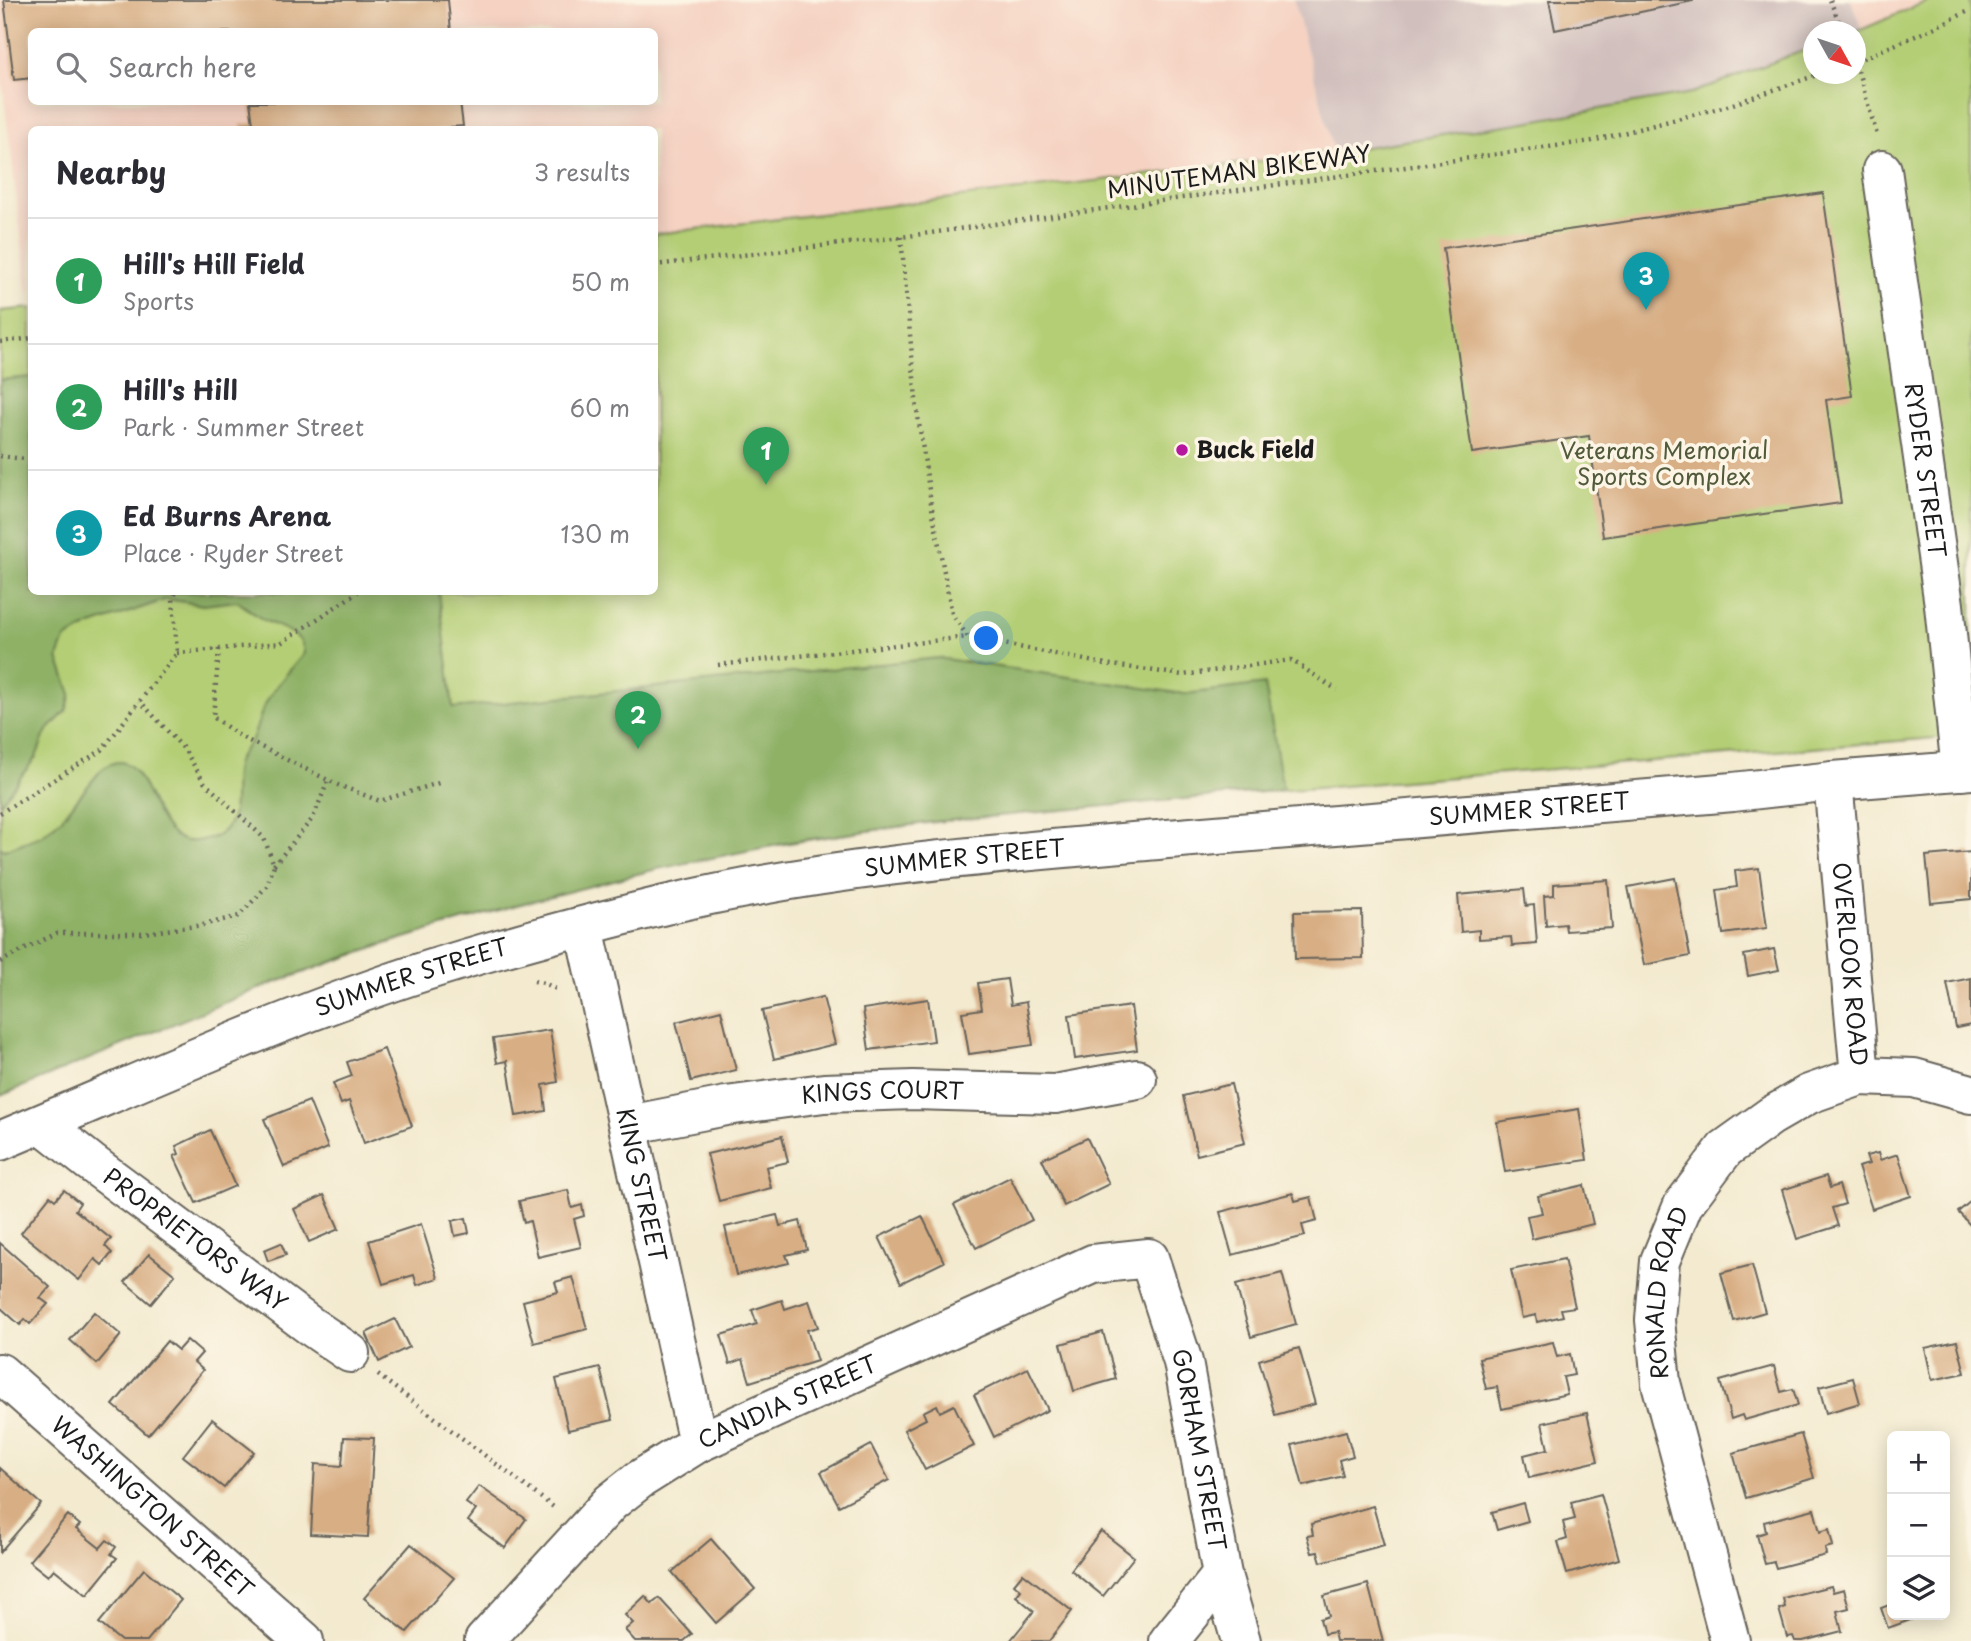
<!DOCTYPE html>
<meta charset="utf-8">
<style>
body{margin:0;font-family:"Playpen Sans",sans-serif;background:#f7f7f7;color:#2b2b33}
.controls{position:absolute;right:21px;bottom:21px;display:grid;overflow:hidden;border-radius:10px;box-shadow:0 4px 18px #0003}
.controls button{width:63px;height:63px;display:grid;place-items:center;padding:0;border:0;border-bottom:2px solid #e1e1e2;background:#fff;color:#2b2b33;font:35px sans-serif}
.compass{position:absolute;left:1803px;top:21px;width:63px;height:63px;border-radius:50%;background:#fff;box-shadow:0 4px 18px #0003;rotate:130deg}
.you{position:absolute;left:987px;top:639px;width:24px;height:24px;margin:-18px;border:5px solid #fff;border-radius:50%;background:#1a73e8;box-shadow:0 0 0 10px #1a73e833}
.badge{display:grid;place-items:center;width:46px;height:46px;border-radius:50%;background:#b45309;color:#fff;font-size:23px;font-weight:700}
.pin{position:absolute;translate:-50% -58px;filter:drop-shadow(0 2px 4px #0008)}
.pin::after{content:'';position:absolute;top:37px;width:24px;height:21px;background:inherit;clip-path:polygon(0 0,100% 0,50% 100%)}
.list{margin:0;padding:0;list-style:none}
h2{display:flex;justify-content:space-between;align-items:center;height:91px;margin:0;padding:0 28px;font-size:30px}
h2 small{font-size:23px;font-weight:400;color:#7c7c81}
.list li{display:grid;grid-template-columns:46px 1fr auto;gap:21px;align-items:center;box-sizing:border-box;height:126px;padding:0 28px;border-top:2px solid #e1e1e2}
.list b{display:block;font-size:26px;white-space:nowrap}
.list p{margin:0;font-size:23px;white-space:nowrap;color:#7c7c81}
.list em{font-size:23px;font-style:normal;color:#7c7c81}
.icon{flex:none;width:38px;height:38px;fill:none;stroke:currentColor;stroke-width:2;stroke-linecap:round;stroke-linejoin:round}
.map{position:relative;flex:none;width:1971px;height:1641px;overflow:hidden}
.search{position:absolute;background:#fff;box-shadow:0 4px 18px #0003;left:28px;top:28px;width:630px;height:77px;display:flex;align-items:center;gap:18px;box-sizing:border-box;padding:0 24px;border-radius:10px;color:#7c7c81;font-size:26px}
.panel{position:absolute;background:#fff;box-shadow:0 4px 18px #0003;left:28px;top:126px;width:630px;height:469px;border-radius:10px}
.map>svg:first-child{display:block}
</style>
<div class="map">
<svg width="1971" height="1641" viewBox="0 0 1971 1641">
<rect width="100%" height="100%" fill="#fcf5e5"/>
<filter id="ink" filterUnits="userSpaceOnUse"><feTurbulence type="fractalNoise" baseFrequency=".0143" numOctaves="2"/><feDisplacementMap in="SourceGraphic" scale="14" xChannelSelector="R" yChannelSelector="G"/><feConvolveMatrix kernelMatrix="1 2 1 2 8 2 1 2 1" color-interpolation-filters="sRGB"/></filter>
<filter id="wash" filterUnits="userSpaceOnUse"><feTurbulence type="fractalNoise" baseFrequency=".00686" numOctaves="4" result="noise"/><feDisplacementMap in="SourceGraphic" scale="28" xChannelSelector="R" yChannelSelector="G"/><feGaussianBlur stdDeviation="1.57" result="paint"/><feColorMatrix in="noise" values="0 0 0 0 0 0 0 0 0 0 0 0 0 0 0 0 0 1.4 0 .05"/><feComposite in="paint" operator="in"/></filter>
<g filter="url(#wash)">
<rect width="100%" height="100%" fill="#f3eacf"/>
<g fill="#f5d2c2" fill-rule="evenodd">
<path d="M0 0H1294L1334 152 655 234 654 130H32L30 308 0 65ZM32 32H654V102H32Z"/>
<polygon points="1851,0 1930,0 1861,29"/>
</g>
<polygon fill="#d1bfbd" points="1294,0 1851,0 1861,29 1856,32 1814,32 1813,47 1692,93 1525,122 1334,152"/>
<path fill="#b3ce74" stroke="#687548" stroke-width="2" d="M1930 0H1971V735C1762 752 1553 770 1344 786 1115 803 885 818 660 868 529 898 398 937 272 984 180 1018 90 1059 0 1096V311L31 308 32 592H654L655 234 1334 152 1525 122 1692 93 1813 47 1814 74H1856V32Z"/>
<path fill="#8eb166" stroke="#556641" stroke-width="2" d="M31 377 32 592H439L453 708 938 658 1185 694 1265 684 1283 790 932 822 797 841 657 869 517 905 380 945 267 985 0 1096V847L4 850 43 835 62 818 101 770C151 729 145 856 201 840 206 839 212 838 217 836 244 820 229 784 237 762 240 753 248 747 252 739 257 728 260 715 265 704 274 686 292 669 304 653 303 632 282 629 266 621 256 616 247 608 237 601L203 605 167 599 89 626 65 639 58 658 71 694 66 711 46 732 36 757 0 804V380Z"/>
<g id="blocks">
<g fill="#d8ae84">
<polygon points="4,0 448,0 451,32 32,32 32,78 14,80"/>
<polygon points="1549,0 1693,0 1693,1 1555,30"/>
<polygon points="250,102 460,102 463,126 451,127 451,130 242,130 241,124 253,123"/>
<polygon points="1823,193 1852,396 1826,400 1841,503 1603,537 1589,436 1472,453 1443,248"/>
<polygon points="1971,852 1971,899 1931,903 1926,856"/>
<polygon points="1759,868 1767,928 1723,934 1717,890 1737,887 1735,871"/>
<polygon points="1675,878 1690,956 1644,965 1628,887"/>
<polygon points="1608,880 1612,928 1566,931 1565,924 1546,926 1544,896 1554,895 1554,884"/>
<polygon points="1524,889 1526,906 1534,905 1537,944 1512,946 1511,937 1479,939 1479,930 1461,932 1458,895"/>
<polygon points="1362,911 1363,958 1295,959 1294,912"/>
<polygon points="1774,949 1779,970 1748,976 1744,955"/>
<polygon points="1971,978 1971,1025 1956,1028 1947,983"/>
<polygon points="1007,979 1011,1005 1026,1002 1033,1045 969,1054 962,1012 982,1009 978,983"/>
<polygon points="823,997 835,1044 774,1059 762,1011"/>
<polygon points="928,999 934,1041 869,1050 863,1009"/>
<polygon points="1131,1006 1137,1050 1075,1059 1069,1015"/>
<polygon points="721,1010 736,1070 691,1081 676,1022"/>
<polygon points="550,1030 558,1082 543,1085 546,1111 516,1116 507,1061 497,1063 493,1039"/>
<polygon points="384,1049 412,1126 364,1143 349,1101 341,1104 333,1083 352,1076 347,1062"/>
<polygon points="1231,1084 1245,1143 1197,1155 1183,1096"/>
<polygon points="309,1101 328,1148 284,1167 264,1119"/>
<polygon points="1579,1109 1587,1160 1505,1172 1497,1122"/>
<polygon points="210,1130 235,1186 196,1203 174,1156 179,1154 176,1146"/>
<polygon points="782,1136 788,1162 766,1167 771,1188 719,1201 707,1154"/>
<polygon points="1087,1138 1109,1184 1064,1206 1042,1159"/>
<polygon points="1878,1153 1880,1160 1898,1154 1911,1196 1872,1209 1858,1167 1869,1164 1866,1156"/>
<polygon points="1826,1176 1830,1188 1839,1185 1845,1204 1832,1208 1838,1226 1797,1239 1782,1190"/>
<polygon points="1010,1177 1032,1220 976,1248 954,1205"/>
<polygon points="1584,1185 1593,1224 1532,1239 1527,1216 1542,1213 1538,1196"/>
<polygon points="64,1190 80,1203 75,1210 111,1239 105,1246 112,1253 102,1265 95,1259 79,1280 21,1233 50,1196 55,1200"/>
<polygon points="568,1190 572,1208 582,1205 584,1216 574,1219 581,1247 538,1257 530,1221 524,1223 519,1201"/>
<polygon points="1293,1193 1295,1201 1311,1197 1317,1221 1302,1225 1305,1236 1232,1255 1220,1212"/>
<polygon points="324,1195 339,1229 309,1242 294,1209"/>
<polygon points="1971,1201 1971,1226 1958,1212"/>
<polygon points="777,1215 780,1226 800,1221 807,1250 786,1255 789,1263 736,1275 725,1227"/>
<polygon points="922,1216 944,1262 901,1283 879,1237"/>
<polygon points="466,1218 469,1233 455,1236 452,1221"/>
<polygon points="421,1224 438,1278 417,1285 414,1275 383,1284 369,1241"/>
<polygon points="0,1243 50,1287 40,1298 48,1304 30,1324 25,1319 20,1325 0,1307"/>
<polygon points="281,1243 286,1255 268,1261 264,1250"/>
<polygon points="149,1254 175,1275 151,1304 125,1282"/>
<polygon points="1564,1259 1575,1307 1561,1309 1563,1316 1537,1322 1536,1315 1522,1318 1511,1270"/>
<polygon points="1752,1265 1765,1312 1734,1321 1721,1273"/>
<polygon points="1282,1273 1296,1324 1251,1337 1236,1285"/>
<polygon points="573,1277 587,1329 534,1343 523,1301 558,1292 555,1282"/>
<polygon points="782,1300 785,1309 809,1301 818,1327 807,1330 817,1361 750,1382 743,1359 730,1364 721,1335 757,1324 752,1310"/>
<polygon points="94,1312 121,1335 97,1364 70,1340"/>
<polygon points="395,1319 409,1347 379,1362 366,1333"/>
<polygon points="1103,1332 1116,1379 1074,1391 1061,1344"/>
<polygon points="187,1340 202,1353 194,1362 203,1370 148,1435 113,1405 167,1341 178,1350"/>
<polygon points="1957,1341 1965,1373 1932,1380 1925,1348"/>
<polygon points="1553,1342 1557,1357 1570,1354 1574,1375 1563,1377 1567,1394 1502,1409 1497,1387 1486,1389 1479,1358"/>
<polygon points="1299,1348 1315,1404 1275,1415 1259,1360"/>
<polygon points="1774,1366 1781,1392 1793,1389 1798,1405 1744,1420 1742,1415 1731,1419 1720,1381"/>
<polygon points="600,1368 613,1420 568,1430 556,1379"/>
<polygon points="1028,1368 1048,1410 994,1437 974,1395"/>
<polygon points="1853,1378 1860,1403 1826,1413 1819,1387"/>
<polygon points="937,1405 940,1412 954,1405 974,1446 925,1470 904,1430 926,1419 923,1412"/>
<polygon points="1587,1413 1598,1461 1529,1478 1524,1455 1548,1449 1542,1423"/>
<polygon points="212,1419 254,1452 224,1488 183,1456"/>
<polygon points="1346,1431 1353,1456 1339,1460 1343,1476 1303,1486 1292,1445"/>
<polygon points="1801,1434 1814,1478 1746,1498 1733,1453"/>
<polygon points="344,1437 374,1438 368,1537 311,1534 315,1464 342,1466"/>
<polygon points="871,1445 889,1480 839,1506 821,1472"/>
<polygon points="0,1468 41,1504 0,1552"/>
<polygon points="479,1486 526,1519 505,1548 468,1521 476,1510 466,1503"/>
<polygon points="1601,1494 1619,1559 1567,1574 1558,1542 1567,1539 1563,1522 1575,1519 1571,1502"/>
<polygon points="1523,1503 1528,1521 1497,1530 1492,1512"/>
<polygon points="1373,1506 1384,1545 1321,1562 1318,1552 1312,1553 1307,1536 1313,1535 1311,1524"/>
<polygon points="1814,1509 1820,1532 1829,1529 1833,1546 1825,1548 1826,1555 1776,1568 1774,1562 1765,1564 1757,1535 1766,1532 1764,1522"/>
<polygon points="68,1515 80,1525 76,1529 100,1548 107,1540 116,1547 111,1554 117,1558 87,1595 54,1569 48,1576 29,1561"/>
<polygon points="1101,1531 1134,1557 1103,1596 1071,1570"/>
<polygon points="711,1539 755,1589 716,1623 672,1572"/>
<polygon points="411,1544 454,1578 407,1632 364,1598"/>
<polygon points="144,1569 181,1600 147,1641 121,1641 99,1623"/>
<polygon points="1023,1573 1072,1611 1049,1641 1010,1641 1034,1611 1016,1596 1021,1590 1014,1584"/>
<polygon points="1368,1584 1383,1641 1336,1641 1334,1632 1324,1634 1320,1619 1329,1616 1324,1596"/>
<polygon points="1831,1586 1833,1592 1844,1589 1849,1608 1837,1611 1842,1631 1803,1641 1795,1641 1793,1636 1787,1637 1779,1609 1785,1607 1783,1598"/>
<polygon points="645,1596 652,1604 659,1598 692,1634 684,1641 635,1641 625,1630 633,1623 625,1615"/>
<polygon points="1892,1604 1892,1615 1924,1615 1888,1628 1881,1608"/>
</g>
</g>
</g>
<g filter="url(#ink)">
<use href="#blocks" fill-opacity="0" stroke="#67645b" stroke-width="2"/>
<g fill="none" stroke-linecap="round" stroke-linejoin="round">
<g stroke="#67645b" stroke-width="42">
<g id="street">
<path id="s1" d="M1882 170 1944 605 1961 771"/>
<path id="s2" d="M1833 781 1860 1076"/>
<path id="s3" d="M584 927 698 1443"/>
<path id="s4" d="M42 1124 90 1162 309 1325 350 1353"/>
<path id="s5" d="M629 1125 726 1106 824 1093 913 1090 1055 1094 1137 1079"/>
<path id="s6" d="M484 1641 611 1502 639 1480 698 1443 1093 1264 1149 1258 1183 1362 1222 1575 1241 1641"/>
<polyline points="1169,1641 1222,1575"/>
<path id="s7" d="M1730 1641 1661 1383 1655 1320 1660 1261 1683 1205 1725 1149 1771 1116 1809 1094 1860 1076 1914 1078 1971 1094"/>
</g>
</g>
<g stroke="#67645b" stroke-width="42">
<g id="secondary">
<path id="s8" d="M0 1141C127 1088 251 1031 381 986 472 954 572 928 665 905 833 865 1008 853 1180 838 1364 823 1548 808 1733 792L1833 781 1971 770"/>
<path id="s9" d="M0 1373 304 1641"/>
</g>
</g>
<g stroke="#67645b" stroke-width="4.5" stroke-dasharray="2 5" stroke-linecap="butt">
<polyline points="1830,0 1843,32"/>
<polyline points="1856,61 1925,32 1971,10"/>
<polyline points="1856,64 1877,135"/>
<polyline points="901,237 917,410 931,503 952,614 968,637 1105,664 1183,675 1291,660 1337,690"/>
<polyline points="654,265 901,237 1592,141 1727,106 1820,74"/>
<polyline points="0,342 32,338"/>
<polyline points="0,456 32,460"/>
<polyline points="219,649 213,717 241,737 338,785 380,801 442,782"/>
<polyline points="177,653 281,643 358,592"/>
<polyline points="718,665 968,637"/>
<polyline points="0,813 102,750 177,653 173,599 176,592"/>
<polyline points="274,865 313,818 328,781"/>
<polyline points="0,962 57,933 144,933 203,925 239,916 267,886 274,865 264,838 204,782 184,749 140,701"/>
<polyline points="534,981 544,983 558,990"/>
<polyline points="378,1375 556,1509"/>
</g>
<use href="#street" stroke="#fff" stroke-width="38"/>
<use href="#secondary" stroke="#fff" stroke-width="38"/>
</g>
</g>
<circle fill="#b5179e" stroke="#fcf5e5" stroke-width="2.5" cx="1182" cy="450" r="7"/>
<g text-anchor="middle" stroke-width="7" stroke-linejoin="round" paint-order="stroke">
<g font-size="23" fill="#1c1c1c" stroke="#fcf5e5">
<text transform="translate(1239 172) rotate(-8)" y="8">MINUTEMAN BIKEWAY</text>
<text dy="8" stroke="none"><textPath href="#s1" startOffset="303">RYDER STREET</textPath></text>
<text dy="8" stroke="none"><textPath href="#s8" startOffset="1577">SUMMER STREET</textPath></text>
<text dy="8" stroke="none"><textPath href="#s8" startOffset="1010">SUMMER STREET</textPath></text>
<text dy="8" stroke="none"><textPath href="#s2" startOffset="184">OVERLOOK ROAD</textPath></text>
<text dy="8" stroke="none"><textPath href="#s8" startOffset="443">SUMMER STREET</textPath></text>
<text dy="8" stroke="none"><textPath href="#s5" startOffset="256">KINGS COURT</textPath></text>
<text dy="8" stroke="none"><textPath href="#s3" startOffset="264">KING STREET</textPath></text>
<text dy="8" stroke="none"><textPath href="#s4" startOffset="192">PROPRIETORS WAY</textPath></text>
<text dy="8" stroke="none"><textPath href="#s7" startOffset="359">RONALD ROAD</textPath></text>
<text dy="8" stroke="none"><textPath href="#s6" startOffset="392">CANDIA STREET</textPath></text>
<text dy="8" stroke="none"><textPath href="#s6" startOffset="982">GORHAM STREET</textPath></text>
<text dy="8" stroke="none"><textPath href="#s9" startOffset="203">WASHINGTON STREET</textPath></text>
</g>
<g font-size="23" font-weight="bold" fill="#1c1c1c" stroke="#fcf5e5" text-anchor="start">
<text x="1196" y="458">Buck Field</text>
</g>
<g font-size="23" fill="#515a3b" stroke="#fcf5e5">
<text x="1664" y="459">Veterans Memorial<tspan x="1664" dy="26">Sports Complex</tspan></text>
</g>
</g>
</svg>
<div class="controls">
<button>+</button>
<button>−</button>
<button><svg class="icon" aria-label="layers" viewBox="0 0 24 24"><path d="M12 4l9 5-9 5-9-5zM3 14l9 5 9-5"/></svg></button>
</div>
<svg class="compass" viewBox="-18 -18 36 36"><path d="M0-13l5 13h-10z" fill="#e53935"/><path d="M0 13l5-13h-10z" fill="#7c7c81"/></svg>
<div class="you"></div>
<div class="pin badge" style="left:766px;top:485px;background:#2e9e5b">1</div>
<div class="pin badge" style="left:638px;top:749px;background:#2e9e5b">2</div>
<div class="pin badge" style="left:1646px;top:310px;background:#0f9aa8">3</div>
<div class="search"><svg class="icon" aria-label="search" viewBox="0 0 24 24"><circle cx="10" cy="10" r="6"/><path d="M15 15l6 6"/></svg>Search here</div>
<section class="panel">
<h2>Nearby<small>3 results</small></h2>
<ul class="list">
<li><span class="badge" style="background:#2e9e5b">1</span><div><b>Hill's Hill Field</b><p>Sports</p></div><em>50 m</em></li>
<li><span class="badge" style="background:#2e9e5b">2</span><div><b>Hill's Hill</b><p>Park · Summer Street</p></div><em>60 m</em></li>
<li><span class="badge" style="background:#0f9aa8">3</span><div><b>Ed Burns Arena</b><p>Place · Ryder Street</p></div><em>130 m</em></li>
</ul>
</section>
</div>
